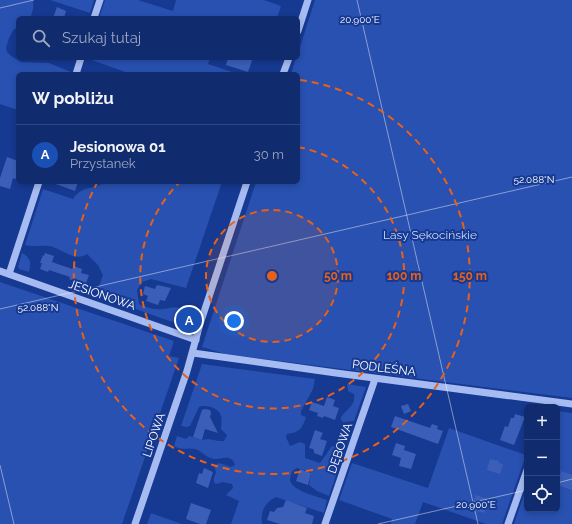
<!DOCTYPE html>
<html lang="pl">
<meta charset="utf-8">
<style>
body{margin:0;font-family:Raleway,sans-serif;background:#1e3776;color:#f1f3f6}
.controls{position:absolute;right:12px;bottom:12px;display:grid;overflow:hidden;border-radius:6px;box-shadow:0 2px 6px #0003}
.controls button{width:36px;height:36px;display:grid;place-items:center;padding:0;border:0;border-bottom:1px solid #304781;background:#102b6e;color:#f1f3f6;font:20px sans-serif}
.you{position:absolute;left:234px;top:321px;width:14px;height:14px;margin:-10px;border:3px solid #fff;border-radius:50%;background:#1a73e8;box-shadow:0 0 0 6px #1a73e833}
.badge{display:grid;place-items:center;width:26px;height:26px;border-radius:50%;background:#95b2f1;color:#fff;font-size:13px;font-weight:700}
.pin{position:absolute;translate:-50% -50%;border:2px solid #fff;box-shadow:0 1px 4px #0006}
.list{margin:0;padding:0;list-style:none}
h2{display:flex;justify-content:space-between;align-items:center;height:52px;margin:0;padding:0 16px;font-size:17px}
h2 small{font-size:13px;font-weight:400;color:#9ca7c2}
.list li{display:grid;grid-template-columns:26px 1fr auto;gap:12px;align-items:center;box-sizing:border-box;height:60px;padding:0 16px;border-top:1px solid #304781}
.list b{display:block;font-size:15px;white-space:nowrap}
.list p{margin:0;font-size:13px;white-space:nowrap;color:#9ca7c2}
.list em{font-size:13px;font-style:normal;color:#9ca7c2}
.icon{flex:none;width:22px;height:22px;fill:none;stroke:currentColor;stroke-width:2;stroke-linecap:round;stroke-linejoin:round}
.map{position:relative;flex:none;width:572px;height:524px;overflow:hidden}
.search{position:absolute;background:#102b6e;box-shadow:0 2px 6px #0003;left:16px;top:16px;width:284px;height:44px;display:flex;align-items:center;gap:10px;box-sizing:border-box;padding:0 14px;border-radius:6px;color:#9ca7c2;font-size:15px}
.panel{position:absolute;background:#102b6e;box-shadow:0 2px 6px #0003;left:16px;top:72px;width:284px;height:112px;border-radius:6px}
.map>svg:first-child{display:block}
</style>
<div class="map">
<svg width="572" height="524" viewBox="0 0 572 524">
<rect width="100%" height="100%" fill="#163992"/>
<g fill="#2851b1">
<path d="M0 0H33C34 6 33 12 30 18H18V28L14 29 9 38 6 48 7 52 11 56 21 62 49 63 71 72 70 74H18V110L0 104Z"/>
<polygon points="50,0 94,0 90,13"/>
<polygon points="105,0 138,0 173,11 176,0 264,0 281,6 277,18 99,18"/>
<polygon points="315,0 572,0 572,398 225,354 202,347 256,182 298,182 298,74 291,74 296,58 298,58 298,53"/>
<polygon points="86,58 210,58 208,64 238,74 131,74"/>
<path d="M105 182H132L137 183V182H222L186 288 151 279 142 282 137 290 139 304C147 308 155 310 164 309 170 308 174 306 180 308L175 323 96 295 103 275 98 265 87 254C75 263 60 247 48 246 40 245 33 247 25 245L43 189 73 199C82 185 94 190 105 182Z"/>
<path d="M22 253C31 258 31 263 29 272L19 269 18 267Z"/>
<polygon points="0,282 174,341 169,356 179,358 122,524 0,524"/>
<path d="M202 364 315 379 313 389 301 411V415L306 417C302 429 300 432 287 434L286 437 290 446 300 442 305 444V458L320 463 332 446 345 449 329 496 317 491 309 485 311 472 297 468C293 470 292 471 291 475 284 490 318 496 327 500L324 513 276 497C265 502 260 512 262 524H231L239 501 226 495 233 488 232 484 223 482 216 484 214 482V478L216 472 214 466 219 463 231 467 235 465C231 453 222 460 214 459 206 458 202 451 195 449 187 447 181 451 174 446L177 436 186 439 189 436 202 440 208 439 219 441H224L227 435 221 429C221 425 222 420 221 416 219 408 206 404 199 407L190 426 187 427 181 426Z"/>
<path d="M347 384 366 387 354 421 343 422 341 420V417C347 409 356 405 354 394L348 391Z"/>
<polygon points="557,411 572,413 572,524 514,524 527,486 527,509 557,509"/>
<polygon points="449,428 526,455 502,524 486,524 423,502 415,524 391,524 392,519 339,500 352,463 428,488"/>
<polygon points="151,513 182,524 147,524"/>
</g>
<g fill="#3b5fb9">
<polygon points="57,7 66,11 64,18 53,18"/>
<polygon points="228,58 253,58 248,72 226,65"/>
<polygon points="7,157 18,161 18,180 13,178 10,189 0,186 0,178"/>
<polygon points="53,182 78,182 75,191 53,183"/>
<polygon points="45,253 54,256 52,262 72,269 74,266 82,269 81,273 89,275 86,283 79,280 78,282 69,279 70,277 49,270 48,272 40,269 42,263 40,263 43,255 44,256"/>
<polygon points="157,285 171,288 165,301 160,300 158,305 146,301 148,296 143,294 145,286 155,289"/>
<polygon points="327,397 335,400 333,406 339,408 335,420 324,416 323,418 317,416 318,413 309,410 312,402 324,406"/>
<polygon points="408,404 411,411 404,414 401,406"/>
<polygon points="205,409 210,410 211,413 210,417 218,433 205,429 202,440 193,437 202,410"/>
<polygon points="515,414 525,417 514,445 500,440 505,426 508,427 511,418 514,418"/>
<polygon points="395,416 430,428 432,424 438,426 437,429 443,431 438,444 391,427"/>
<polygon points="315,430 323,433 320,439 327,441 322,456 314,453 314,451 313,449 309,448"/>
<polygon points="396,443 405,446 404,450 416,454 411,469 399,466 401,458 392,455"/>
<polygon points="490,459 499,461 499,463 503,464 500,474 487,470"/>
<polygon points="204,468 213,472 208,488 196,483 199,473 202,474"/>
<polygon points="300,469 311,473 308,485 296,481"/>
<polygon points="561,471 572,475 572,490 557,485"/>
<polygon points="476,495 490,500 484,513 473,510 476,503 473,502"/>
<polygon points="286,500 307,508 305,513 314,516 312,524 280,524 267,520 270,511 274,512 277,508 283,507"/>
<polygon points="191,503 211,510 206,524 200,524 186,519"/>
</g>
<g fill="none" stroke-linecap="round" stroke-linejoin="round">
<g stroke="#a5bbf1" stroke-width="7">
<polyline points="94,18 100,0"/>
<polyline points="298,31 308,0"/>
<polyline points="76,74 81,58"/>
<polyline points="283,74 289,58"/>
<polyline points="0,271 196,340"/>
<polyline points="9,274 39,182"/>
<polyline points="193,353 336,373 572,404"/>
<polyline points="135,524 187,371 200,324 247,182"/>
<polyline points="325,524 375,379"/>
<polyline points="508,524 527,470"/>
</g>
</g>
<path fill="none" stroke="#fff" stroke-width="1" stroke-opacity="0.45" d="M357 0 478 524M0 8 34 0M0 309 572 177M0 465 14 524M557 483 572 479M378 524 527 490"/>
<circle cx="272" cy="276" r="66" fill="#e96118" fill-opacity=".12"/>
<g fill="none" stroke="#e96118" stroke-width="2" stroke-dasharray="7 5">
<circle cx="272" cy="276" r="66"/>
<path d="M298 147A132 132 0 1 1 179 183"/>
<path d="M300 80A198 198 0 1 1 97 183"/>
</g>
<g text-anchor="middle" stroke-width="4" stroke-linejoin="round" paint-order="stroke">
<g font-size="12" fill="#ccdafc" stroke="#163992">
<text x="430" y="239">Lasy Sękocińskie</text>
</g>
<g font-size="12" fill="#fff" stroke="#163992">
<text transform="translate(102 295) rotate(19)" y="4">JESIONOWA</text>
<text transform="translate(384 368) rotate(7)" y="4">PODLEŚNA</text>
<text transform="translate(154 435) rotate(-71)" y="4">LIPOWA</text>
<text transform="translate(340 448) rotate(-71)" y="4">DĘBOWA</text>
</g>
</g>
<g font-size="10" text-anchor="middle" fill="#fff" stroke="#163992" stroke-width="4" stroke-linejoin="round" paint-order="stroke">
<text x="360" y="23">20.900°E</text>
<text x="534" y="183">52.088°N</text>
<text x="38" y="311">52.088°N</text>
<text x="476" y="508">20.900°E</text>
</g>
<circle cx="272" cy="276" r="6" fill="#e96118" stroke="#163992" stroke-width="2"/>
<g font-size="12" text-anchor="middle" font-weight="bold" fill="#e96118" stroke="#163992" stroke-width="4" stroke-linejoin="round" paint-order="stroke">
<text x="338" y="280">50 m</text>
<text x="404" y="280">100 m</text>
<text x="470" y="280">150 m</text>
</g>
</svg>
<div class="controls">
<button>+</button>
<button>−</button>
<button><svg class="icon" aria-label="locate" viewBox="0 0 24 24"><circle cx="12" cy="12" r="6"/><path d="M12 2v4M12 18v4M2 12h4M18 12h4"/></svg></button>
</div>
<div class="you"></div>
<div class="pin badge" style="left:189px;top:320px;background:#1a4fb4">A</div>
<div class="search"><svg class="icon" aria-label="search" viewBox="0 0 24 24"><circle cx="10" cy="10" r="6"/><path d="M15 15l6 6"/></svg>Szukaj tutaj</div>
<section class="panel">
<h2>W pobliżu<small></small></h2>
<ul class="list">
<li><span class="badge" style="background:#1a4fb4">A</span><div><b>Jesionowa 01</b><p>Przystanek</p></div><em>30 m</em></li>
</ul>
</section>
</div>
